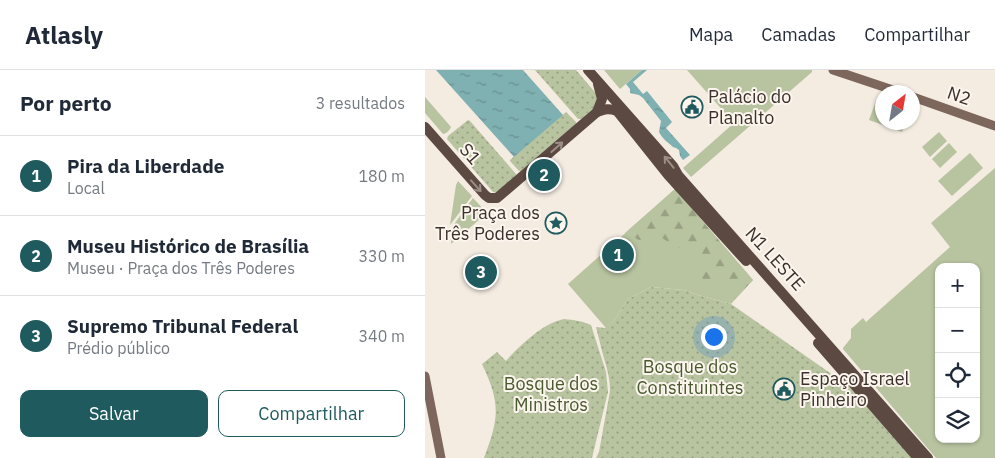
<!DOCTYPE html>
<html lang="pt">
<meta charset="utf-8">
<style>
body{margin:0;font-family:"IBM Plex Sans",sans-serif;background:#f6f6f7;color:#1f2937}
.controls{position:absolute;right:15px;bottom:15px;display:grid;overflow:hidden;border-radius:10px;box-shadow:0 1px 4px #0004}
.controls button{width:45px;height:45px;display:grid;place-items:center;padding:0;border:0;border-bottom:1px solid #e0e1e3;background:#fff;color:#1f2937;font:25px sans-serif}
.compass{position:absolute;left:450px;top:15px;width:45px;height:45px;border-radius:50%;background:#fff;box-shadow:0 1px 4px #0004;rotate:31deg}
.you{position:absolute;left:288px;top:266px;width:18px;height:18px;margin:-12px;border:4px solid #fff;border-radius:50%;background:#1a73e8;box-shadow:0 0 0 8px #1a73e833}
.badge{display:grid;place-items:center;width:32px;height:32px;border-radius:50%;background:#1f5a5e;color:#fff;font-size:16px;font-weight:700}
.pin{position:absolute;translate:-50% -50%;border:2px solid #fff;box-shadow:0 1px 5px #0006}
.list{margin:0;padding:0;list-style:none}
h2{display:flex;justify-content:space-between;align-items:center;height:65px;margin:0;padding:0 20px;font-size:21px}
h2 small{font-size:16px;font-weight:400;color:#747a83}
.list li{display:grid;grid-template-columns:32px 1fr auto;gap:15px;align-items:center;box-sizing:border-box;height:80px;padding:0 20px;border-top:1px solid #e0e1e3}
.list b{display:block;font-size:19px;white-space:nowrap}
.list p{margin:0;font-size:16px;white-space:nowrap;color:#747a83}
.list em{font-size:16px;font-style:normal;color:#747a83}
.actions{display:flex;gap:10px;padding:15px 20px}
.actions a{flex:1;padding:11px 0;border:1px solid #1f5a5e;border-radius:10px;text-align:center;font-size:18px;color:#1f5a5e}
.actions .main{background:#1f5a5e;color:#fff}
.icon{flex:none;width:28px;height:28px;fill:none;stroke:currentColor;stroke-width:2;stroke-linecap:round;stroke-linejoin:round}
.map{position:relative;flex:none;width:570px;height:388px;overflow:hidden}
header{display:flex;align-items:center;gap:30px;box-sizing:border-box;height:70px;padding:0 25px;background:#fff;border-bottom:1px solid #e0e1e3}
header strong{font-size:24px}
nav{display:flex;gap:28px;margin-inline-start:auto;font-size:18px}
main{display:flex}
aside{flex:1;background:#fff}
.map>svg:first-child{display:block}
</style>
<header>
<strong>Atlasly</strong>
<nav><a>Mapa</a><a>Camadas</a><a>Compartilhar</a></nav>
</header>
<main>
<aside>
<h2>Por perto<small>3 resultados</small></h2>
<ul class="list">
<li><span class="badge">1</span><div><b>Pira da Liberdade</b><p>Local</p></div><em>180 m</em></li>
<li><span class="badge">2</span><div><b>Museu Histórico de Brasília</b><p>Museu · Praça dos Três Poderes</p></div><em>330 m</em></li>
<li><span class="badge">3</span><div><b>Supremo Tribunal Federal</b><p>Prédio público</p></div><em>340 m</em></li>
</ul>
<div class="actions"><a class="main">Salvar</a><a>Compartilhar</a></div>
</aside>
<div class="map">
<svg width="570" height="388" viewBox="0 0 570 388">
<defs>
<pattern id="forest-firs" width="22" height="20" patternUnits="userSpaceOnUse" patternTransform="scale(1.25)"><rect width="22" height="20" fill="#b8c4a0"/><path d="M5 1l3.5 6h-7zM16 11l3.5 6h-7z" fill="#97a083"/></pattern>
<pattern id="park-dots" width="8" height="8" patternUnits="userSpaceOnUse" patternTransform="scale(1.25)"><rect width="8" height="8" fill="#b8c4a0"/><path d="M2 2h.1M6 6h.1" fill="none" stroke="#97a083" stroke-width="1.8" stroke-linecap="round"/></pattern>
<pattern id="water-ripples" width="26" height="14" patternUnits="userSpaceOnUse" patternTransform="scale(1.25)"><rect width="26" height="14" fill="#7fb0b2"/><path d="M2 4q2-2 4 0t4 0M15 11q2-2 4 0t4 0" fill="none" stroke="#699091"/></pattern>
</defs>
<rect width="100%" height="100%" fill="#f4ebe1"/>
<g fill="#b8c4a0" fill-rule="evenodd">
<polygon points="179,0 217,0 195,19"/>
<polygon points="262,0 387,0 387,2 266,107 258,98 309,53"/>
<path d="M0 27 26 57C25 60 21 64 18 64L0 43Z"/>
<polygon points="451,31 457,34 458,52 481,53 477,62 444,50"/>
<polygon points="514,62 522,71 505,87 497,77"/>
<polygon points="524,73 532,82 515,98 507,89"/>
<polygon points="545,83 558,98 527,126 513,111"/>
<path d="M570 98V388H511L418 279V278L426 268V259L438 248 441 252 525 177 506 153ZM514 197H551V369H514Z"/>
<polygon points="33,111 47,126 25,155 31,115"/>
<polygon points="250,119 328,210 306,234 273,225 259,220 226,217 203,229 188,252 181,258 143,214"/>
<polygon points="48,128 62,143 26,174 27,157"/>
</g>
<path fill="url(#forest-firs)" d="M250 119 328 210 310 229 306 215C290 214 280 214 269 201L271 198 291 194 279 184 270 185 265 180 252 177 237 168 214 170 200 163Z"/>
<g fill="url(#park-dots)">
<polygon points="110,0 151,0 174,27 172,35 156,49 153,49"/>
<polygon points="141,42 151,52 151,54 96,101 94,101 85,91 85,90"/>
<polygon points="43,50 45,51 91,104 91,105 72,123 68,122 22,69 23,66"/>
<path d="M226 217 259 220 273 225 306 234 428 319 488 388H171L174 382 185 321C185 306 181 296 177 281 175 273 173 265 171 257L180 258 188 252 203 229Z"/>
<path d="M139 249C149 250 157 251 166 255L181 302 183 322 167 388H59C74 348 76 334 57 294L72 282 81 291C91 279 113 259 127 253 131 251 135 250 139 249Z"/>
</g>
<g fill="url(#water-ripples)">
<polygon points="11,0 98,0 138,45 89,87"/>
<path d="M217 0H222L208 12 218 24 222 21 247 52 241 58 265 85 258 90 255 86 254 80 251 78 248 77C242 71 239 71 234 62L236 51 218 28 214 25 205 23V19L201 14Z"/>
</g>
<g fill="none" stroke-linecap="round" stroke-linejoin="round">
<g stroke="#7d675c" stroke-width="9">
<polyline points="408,0 474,22"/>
<polyline points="488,27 570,56"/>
<polyline points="0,306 16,388"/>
</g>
<g stroke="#5c4a42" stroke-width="10">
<polyline points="163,0 248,96 253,105 503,388"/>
<path d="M172 42C180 39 184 38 192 41L243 105 321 191"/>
<polyline points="0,57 60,125 64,128 72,128 172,42 177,29 173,14"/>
<polyline points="393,273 493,388"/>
</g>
</g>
<defs><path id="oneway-shaft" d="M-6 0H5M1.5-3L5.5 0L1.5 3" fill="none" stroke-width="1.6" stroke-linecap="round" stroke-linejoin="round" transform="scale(1.25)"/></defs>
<g stroke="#9c8e87">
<use href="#oneway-shaft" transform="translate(132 77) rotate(-41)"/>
<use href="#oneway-shaft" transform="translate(244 92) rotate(-129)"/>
<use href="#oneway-shaft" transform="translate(51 116) rotate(48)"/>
</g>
<defs>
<g id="civic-ring" transform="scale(1.125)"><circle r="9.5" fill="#fbf5ee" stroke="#1f5a5e" stroke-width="1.5"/><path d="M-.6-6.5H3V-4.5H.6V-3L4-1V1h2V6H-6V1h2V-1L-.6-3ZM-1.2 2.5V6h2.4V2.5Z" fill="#1f5a5e"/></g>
<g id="sight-ring" transform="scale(1.125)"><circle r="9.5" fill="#fbf5ee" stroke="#1f5a5e" stroke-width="1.5"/><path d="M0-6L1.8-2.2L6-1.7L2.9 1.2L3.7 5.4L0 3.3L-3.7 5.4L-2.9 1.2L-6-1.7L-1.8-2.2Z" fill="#1f5a5e"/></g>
</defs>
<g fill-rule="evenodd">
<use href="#civic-ring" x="267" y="37"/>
<use href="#sight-ring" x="131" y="153"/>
<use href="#civic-ring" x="359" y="319"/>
</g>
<g text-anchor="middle" stroke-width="4" stroke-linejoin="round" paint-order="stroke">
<g font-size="18" fill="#3b302b" stroke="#fbf5ee">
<text transform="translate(534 26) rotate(19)" y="6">N2</text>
<text transform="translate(45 84) rotate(49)" y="6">S1</text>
<text transform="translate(350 189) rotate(48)" y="6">N1 LESTE</text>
</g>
<g font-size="18" fill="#3b302b" stroke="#fbf5ee" text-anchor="start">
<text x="283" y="33">Palácio do<tspan x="283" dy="21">Planalto</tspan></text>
<text x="115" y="149" text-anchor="end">Praça dos<tspan x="115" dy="21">Três Poderes</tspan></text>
<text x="375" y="315">Espaço Israel<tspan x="375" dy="21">Pinheiro</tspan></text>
</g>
<g font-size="18" fill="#4a5a2e" stroke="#fbf5ee">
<text x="265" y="303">Bosque dos<tspan x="265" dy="21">Constituintes</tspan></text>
<text x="126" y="320">Bosque dos<tspan x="126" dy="21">Ministros</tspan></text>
</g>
</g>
</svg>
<div class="controls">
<button>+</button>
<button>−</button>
<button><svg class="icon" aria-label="locate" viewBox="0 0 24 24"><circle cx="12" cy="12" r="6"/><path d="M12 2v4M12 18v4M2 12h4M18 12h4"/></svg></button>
<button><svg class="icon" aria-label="layers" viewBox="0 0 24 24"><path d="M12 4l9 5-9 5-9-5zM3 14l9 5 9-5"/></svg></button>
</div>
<svg class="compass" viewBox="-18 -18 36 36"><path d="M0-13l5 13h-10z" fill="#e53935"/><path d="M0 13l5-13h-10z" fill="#747a83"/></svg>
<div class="you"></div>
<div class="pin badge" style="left:193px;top:185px">1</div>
<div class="pin badge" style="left:119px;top:105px">2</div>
<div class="pin badge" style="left:56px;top:202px">3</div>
</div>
</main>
